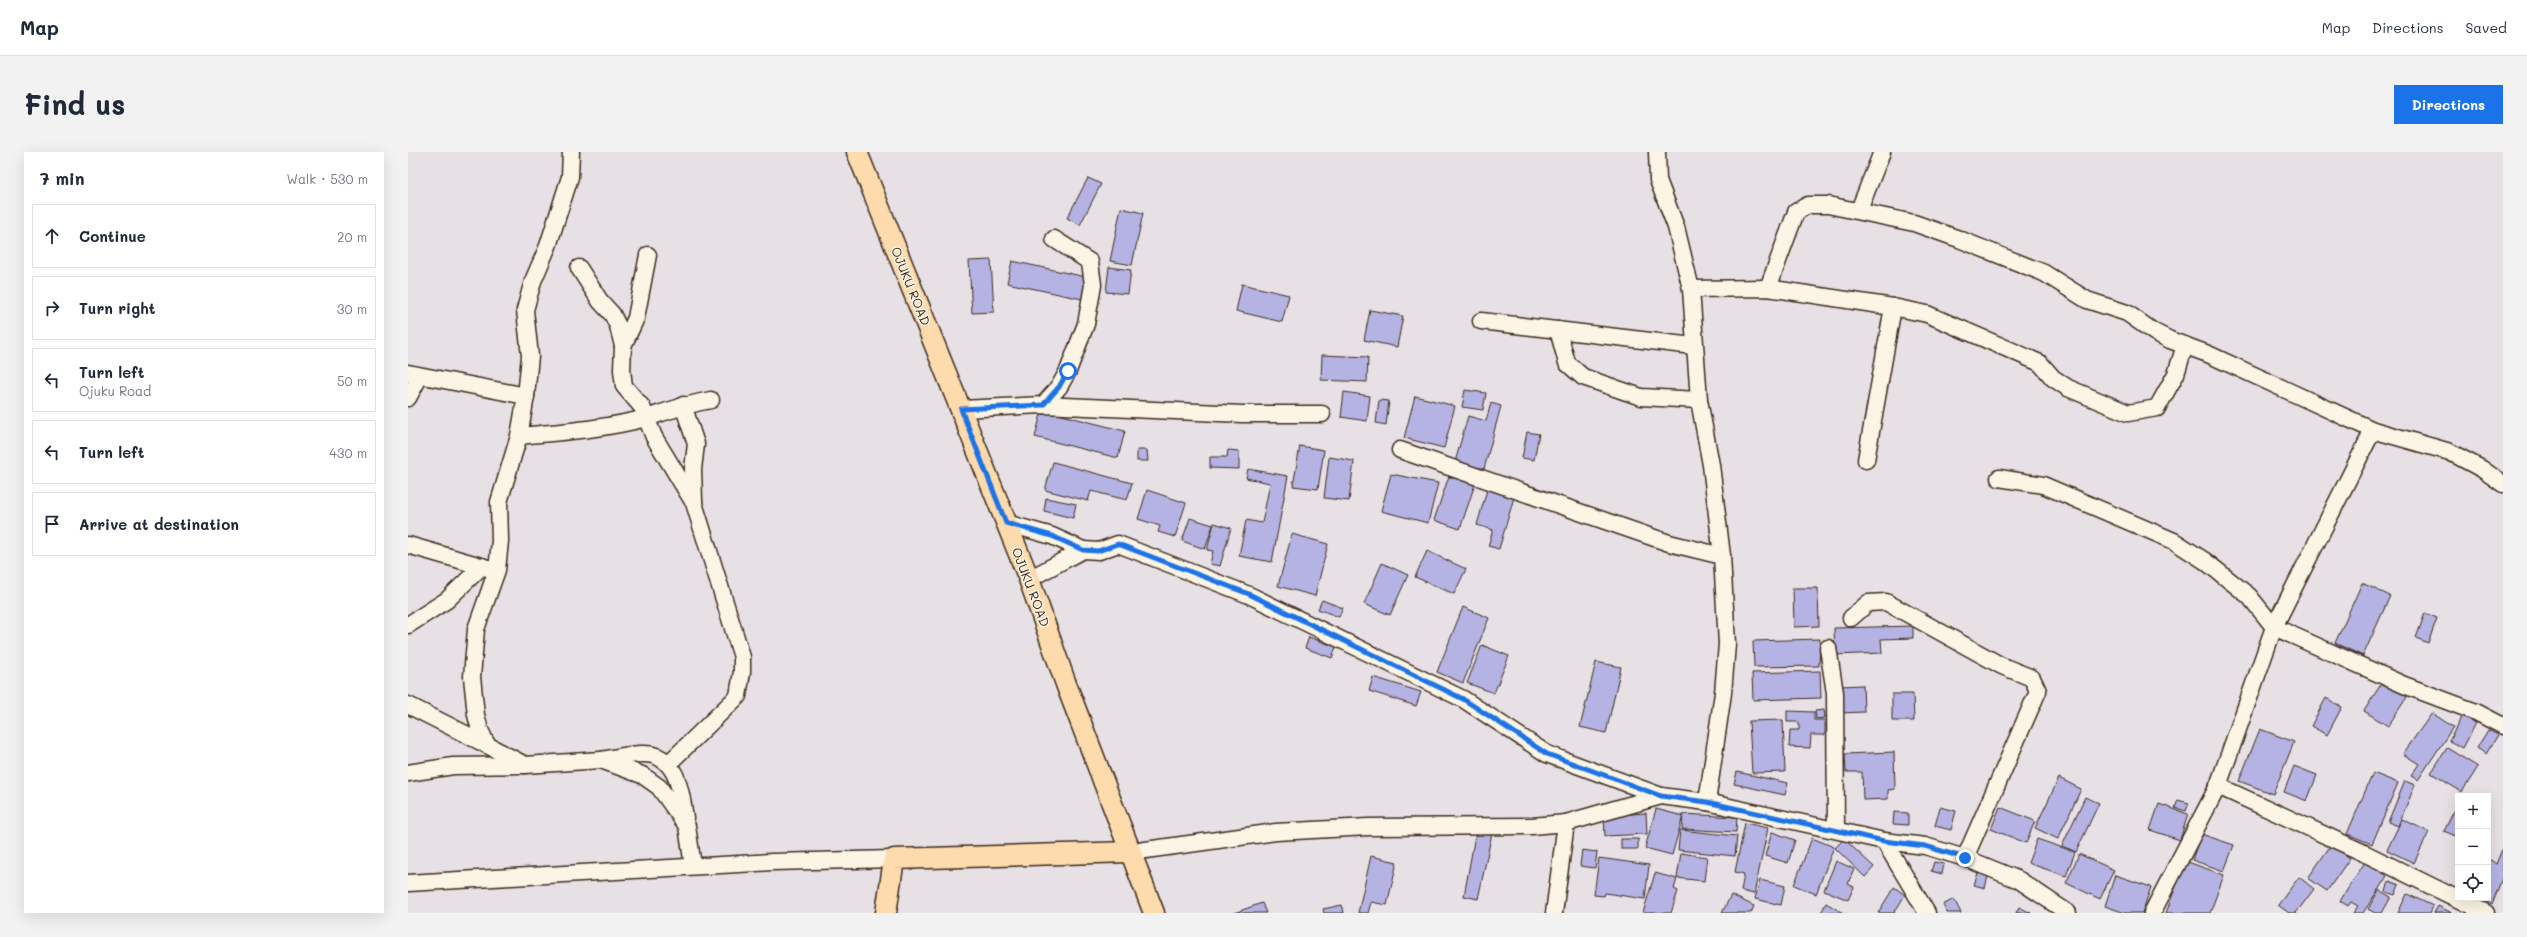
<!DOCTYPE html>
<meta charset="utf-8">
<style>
body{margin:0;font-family:Mali,sans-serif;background:#f2f2f3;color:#1f2937}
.controls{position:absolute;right:12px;bottom:12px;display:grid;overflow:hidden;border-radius:0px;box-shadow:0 4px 16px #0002}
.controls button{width:36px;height:36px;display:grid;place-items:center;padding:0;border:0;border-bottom:1px solid #e0e1e3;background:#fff;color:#1f2937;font:20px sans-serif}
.stop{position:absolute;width:12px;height:12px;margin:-9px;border:3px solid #1a73e8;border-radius:50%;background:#fff}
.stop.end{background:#1a73e8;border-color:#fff;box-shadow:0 1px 4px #0008}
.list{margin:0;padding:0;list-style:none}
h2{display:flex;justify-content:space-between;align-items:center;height:52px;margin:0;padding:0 16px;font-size:17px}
h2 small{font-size:13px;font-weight:400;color:#747a83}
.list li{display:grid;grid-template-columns:26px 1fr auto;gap:12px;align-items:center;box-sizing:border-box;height:64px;margin:0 8px 8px;padding:0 8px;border:1px solid #e0e1e3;border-radius:0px}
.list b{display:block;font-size:15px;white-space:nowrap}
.list p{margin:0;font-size:13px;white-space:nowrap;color:#747a83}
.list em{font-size:13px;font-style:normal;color:#747a83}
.icon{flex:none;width:22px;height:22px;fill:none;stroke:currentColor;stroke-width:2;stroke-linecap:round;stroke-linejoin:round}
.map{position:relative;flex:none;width:2095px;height:761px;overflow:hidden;border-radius:0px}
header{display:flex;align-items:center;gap:24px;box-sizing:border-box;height:56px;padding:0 20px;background:#fff;border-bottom:1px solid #e0e1e3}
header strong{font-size:19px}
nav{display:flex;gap:22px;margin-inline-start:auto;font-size:14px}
.intro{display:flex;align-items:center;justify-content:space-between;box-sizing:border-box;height:96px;padding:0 24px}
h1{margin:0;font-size:28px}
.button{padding:10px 18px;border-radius:0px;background:#1a73e8;color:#fff;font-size:14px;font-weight:700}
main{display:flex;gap:24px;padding:0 24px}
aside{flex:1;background:#fff;border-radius:0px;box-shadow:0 4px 16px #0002}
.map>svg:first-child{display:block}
</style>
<header>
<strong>Map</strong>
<nav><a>Map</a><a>Directions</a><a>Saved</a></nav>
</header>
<div class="intro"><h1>Find us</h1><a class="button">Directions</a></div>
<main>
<aside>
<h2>7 min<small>Walk · 530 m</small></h2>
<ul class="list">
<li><svg class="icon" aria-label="ahead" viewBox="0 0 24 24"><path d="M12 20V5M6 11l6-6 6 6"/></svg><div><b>Continue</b></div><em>20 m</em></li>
<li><svg class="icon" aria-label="right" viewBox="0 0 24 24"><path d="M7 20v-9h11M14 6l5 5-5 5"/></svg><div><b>Turn right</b></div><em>30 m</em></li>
<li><svg class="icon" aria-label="left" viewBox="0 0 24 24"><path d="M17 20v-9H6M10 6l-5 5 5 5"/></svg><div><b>Turn left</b><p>Ojuku Road</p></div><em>50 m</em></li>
<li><svg class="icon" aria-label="left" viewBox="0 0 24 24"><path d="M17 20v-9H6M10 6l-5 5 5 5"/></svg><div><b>Turn left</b></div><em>430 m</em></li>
<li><svg class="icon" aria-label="arrive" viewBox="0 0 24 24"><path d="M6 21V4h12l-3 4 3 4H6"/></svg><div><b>Arrive at destination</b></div></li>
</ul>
</aside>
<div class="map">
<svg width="2095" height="761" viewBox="0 0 2095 761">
<rect width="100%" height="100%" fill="#e7e1e5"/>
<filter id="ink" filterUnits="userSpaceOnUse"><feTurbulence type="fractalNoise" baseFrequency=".025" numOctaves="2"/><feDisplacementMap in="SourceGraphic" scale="8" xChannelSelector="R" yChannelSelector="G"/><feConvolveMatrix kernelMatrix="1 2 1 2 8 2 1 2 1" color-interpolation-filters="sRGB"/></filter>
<g filter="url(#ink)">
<g fill="#b5b3e4" stroke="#3b2a1e">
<polygon points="680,26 693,32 672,73 659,66"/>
<polygon points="713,56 735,61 724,113 702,109"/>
<polygon points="583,108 586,160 564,161 561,109"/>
<polygon points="604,109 678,125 674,147 599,131"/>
<polygon points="701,115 723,118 720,142 698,140"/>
<polygon points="834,132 881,143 874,170 828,159"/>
<polygon points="962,158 995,164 989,195 956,188"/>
<polygon points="914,203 960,205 959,230 913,228"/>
<polygon points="1057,238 1078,241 1075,258 1054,255"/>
<polygon points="936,240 962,244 959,269 933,265"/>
<polygon points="1007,244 1047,254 1036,296 996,286"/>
<polygon points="971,248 981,249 978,273 968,271"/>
<polygon points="1083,251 1093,254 1076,317 1047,310 1060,264 1078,269"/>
<polygon points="634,258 717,279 710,306 627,285"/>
<polygon points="1119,280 1131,282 1126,308 1114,306"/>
<polygon points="892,294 916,298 910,337 885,334"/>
<polygon points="729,298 739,298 740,309 729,309"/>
<polygon points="820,298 831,299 831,317 802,316 802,305 819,305"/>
<polygon points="921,305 946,309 941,349 916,346"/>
<polygon points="645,310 724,331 719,348 683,339 680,349 637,338"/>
<polygon points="840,317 880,324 864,410 831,404 838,368 854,371 862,331 838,326"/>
<polygon points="983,322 1030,331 1020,371 973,359"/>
<polygon points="1041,324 1067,332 1052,377 1026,368"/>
<polygon points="1080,334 1107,342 1091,397 1080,394 1085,378 1069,373"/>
<polygon points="739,338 778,351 767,385 750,380 752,374 730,367"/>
<polygon points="638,346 668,352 665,366 636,359"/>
<polygon points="782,366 805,373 797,397 774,389"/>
<polygon points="806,371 823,376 812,414 802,412 805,399 799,398"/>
<polygon points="884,382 920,392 907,444 870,434"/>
<polygon points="1019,399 1058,417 1046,442 1007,425"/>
<polygon points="974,411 1000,423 982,463 956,452"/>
<polygon points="1954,431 1982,444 1955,504 1927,491"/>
<polygon points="1385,436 1410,436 1411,474 1386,475"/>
<polygon points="914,448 935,456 931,465 910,457"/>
<polygon points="1055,455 1081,466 1055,531 1029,520"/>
<polygon points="2017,461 2029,466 2020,491 2008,486"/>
<polygon points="1505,474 1505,486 1473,487 1474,501 1427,503 1426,476"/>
<polygon points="901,485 928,495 924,506 897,496"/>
<polygon points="1412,487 1411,514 1346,515 1345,489"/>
<polygon points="1074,493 1101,504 1086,541 1059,531"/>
<polygon points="1188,510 1213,515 1198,581 1172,575"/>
<polygon points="1412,519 1413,546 1345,548 1344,521"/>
<polygon points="965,525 1013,540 1008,554 961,539"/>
<polygon points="1975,529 1999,545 1980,574 1956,559"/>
<polygon points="1455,533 1456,560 1432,561 1431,534"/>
<polygon points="1484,542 1505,542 1506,569 1484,569"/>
<polygon points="1918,546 1934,555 1919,583 1903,574"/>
<polygon points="1416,558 1417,566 1408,567 1407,559"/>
<polygon points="1379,559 1406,560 1406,568 1417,568 1417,583 1403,583 1402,596 1381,595 1382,578 1391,578 1391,570 1379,570"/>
<polygon points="2024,561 2045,575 2010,628 2003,624 2011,612 1995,602"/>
<polygon points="2054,564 2068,571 2055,596 2041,589"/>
<polygon points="1375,568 1377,620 1344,621 1341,569"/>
<polygon points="1852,577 1886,590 1865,642 1831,629"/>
<polygon points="2080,578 2090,583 2078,602 2069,596"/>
<polygon points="2039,596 2070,615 2054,640 2023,621"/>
<polygon points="1486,600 1487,637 1480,638 1480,647 1455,648 1454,620 1438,620 1437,602"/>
<polygon points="1886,614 1909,623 1899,649 1876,640"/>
<polygon points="1329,620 1380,631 1377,643 1326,632"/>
<polygon points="1965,621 1990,631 1964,692 1939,682"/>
<polygon points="1651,626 1673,637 1650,687 1627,676"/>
<polygon points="1997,629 2007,633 1990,674 1980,670"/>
<polygon points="1677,645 1691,651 1668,700 1654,694"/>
<polygon points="1770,648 1781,651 1778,659 1767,656"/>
<polygon points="1751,652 1780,662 1772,688 1742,678"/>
<polygon points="2049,653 2050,653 2050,685 2036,679"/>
<polygon points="1532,655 1548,659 1543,678 1527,674"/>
<polygon points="1592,655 1627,669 1618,691 1583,677"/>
<polygon points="1248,657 1275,664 1264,703 1237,696"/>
<polygon points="1486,660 1500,661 1500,673 1485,672"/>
<polygon points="1238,661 1239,682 1197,684 1196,664"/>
<polygon points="1275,662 1329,665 1328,680 1274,677"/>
<polygon points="1994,667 2021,680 2006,711 1979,698"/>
<polygon points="1337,671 1360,676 1346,742 1333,739 1336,722 1327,720"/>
<polygon points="1068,678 1084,681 1070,747 1056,744"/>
<polygon points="1272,678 1329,684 1327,704 1270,698"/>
<polygon points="1364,680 1387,688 1380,711 1357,704"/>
<polygon points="1793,682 1826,693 1816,719 1784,708"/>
<polygon points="1404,686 1426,695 1408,742 1386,733"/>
<rect x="1213" y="687" width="17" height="10"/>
<polygon points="1436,687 1466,715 1457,725 1427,696"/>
<polygon points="1629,687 1667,700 1658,724 1620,711"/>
<polygon points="1923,693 1942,706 1919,739 1900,726"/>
<polygon points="2095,695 2095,724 2084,752 2069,746 2080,746 2080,708 2088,712"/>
<polygon points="1174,698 1189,700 1187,716 1172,714"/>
<polygon points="1273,701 1299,705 1296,729 1269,726"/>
<polygon points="1671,702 1706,718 1692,747 1658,731"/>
<polygon points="963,704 989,710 979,753 963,750 960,761 950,761"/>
<polygon points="1191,706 1241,713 1237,747 1197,741 1196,744 1186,743"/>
<polygon points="1428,709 1446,717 1440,732 1446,735 1440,748 1416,738"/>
<polygon points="1777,709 1816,723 1802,761 1758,761"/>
<polygon points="1526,710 1536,712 1534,722 1523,719"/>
<polygon points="1957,710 1979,724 1955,761 1945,761 1950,754 1943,750 1940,754 1932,749"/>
<polygon points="1247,721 1269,727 1266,737 1270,739 1263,761 1235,761"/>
<polygon points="1570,721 1580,724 1577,736 1566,733"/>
<polygon points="1707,723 1743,735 1734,761 1717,761 1697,754"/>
<polygon points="1891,725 1906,737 1888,761 1881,761 1870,753"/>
<polygon points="1352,728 1377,734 1373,753 1347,747"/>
<polygon points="1981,729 1991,733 1987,743 1978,740"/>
<polygon points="1486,735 1497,743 1486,761 1470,761"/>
<polygon points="1971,738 1983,745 1974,761 1967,761 1960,757"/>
<polygon points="1999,742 2025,754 2022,761 1990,761"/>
<polygon points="1323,743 1346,754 1343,761 1314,761"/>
<polygon points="1546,747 1553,761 1539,761 1535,753"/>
<polygon points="854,751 858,761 826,761"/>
<polygon points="1418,751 1435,761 1413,761"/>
<polygon points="934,753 936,761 916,761 915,757"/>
<polygon points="2030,754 2044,761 2026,761"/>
<polygon points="1611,755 1623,761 1608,761"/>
</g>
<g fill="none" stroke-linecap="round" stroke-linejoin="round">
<g stroke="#3b2a1e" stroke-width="19">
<g id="minor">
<polyline points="1249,0 1250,28 1268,75 1283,137 1291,248 1303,313 1314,404 1319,492 1315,541 1299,650"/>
<polyline points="1451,58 1474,0"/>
<polyline points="171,116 192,149 204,162 210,174 215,194 214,218 216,234 234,255 246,285 286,351 334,505 334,520 330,544 260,612"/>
<polyline points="1360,136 1388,60 1400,53 1420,53 1506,71 1551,87 1636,121 1679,148 1719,161 1746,180 1762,188 1800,202 1965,278 2042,300 2074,317 2095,332"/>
<polyline points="1283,137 1360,136 1485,155 1519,162 1632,211 1645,226 1660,236 1720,261 1749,256 1768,222 1777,193"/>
<polyline points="1073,169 1285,194"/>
<polyline points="1150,178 1159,211 1175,225 1233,245 1291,248"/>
<polyline points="215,194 228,166 240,103"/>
<polyline points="0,221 118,244 111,284 91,350 92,389 89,418 68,477 64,525 68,563 72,578 79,593 117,613"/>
<polyline points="118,244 122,204 117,158 125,129 140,94 162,25 163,0"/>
<polyline points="0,246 12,224"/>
<polyline points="275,253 288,292 285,317 286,349"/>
<polyline points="635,253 651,235 660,219 678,172 685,133 682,110 646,87"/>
<polyline points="553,257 635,253 834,262 914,262"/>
<path d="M111 284C152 280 197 277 238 266 260 259 279 252 303 248"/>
<polyline points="992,298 1261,391 1314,404"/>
<polyline points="1458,308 1485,155"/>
<polyline points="1591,326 1635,333 1766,389 1797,409 1841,444 1866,475 1996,533 2068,560 2095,574"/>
<polyline points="598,371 644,384 675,398"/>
<polyline points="0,393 83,417"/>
<polyline points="621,427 675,398 691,399 710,392 841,443 1055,547 1139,602 1253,644"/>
<polyline points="1443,466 1460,451 1478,450 1594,514 1624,526 1630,539 1557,706"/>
<polyline points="0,473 39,448 74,414"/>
<polyline points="1420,496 1427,541 1428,678"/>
<polyline points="0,553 79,593"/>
<path d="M194 608C208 606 223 601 237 602 270 603 273 641 277 666"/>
<polyline points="0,621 45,614 117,613 193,608 234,623 251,635 279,674 285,714"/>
<polyline points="1810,634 1956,701 2078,761"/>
<polyline points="1476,689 1519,761"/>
<polyline points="723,700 868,680 960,675 1124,674 1158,671 1253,644 1299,650 1476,689 1517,694 1557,706 1611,728 1660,761"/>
<polyline points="0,731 364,710 486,707"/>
<polyline points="1146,761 1158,671"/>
<polyline points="1744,761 1810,634 1866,475 1965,278"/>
</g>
</g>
<g stroke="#3b2a1e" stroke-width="23">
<g id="major">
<polyline points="449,0 621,427 658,532 746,761"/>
<polyline points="478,761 486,707 723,700"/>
</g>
</g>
<use href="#minor" stroke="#fcf5e5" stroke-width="16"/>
<use href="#major" stroke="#fedbac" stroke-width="20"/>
</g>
</g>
<g fill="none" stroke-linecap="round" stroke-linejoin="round" filter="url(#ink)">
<polyline stroke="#1a73e8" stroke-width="5" points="660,219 651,235 635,253 553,257 598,371 644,384 675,398 690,399 710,392 841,442 1055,547 1139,602 1253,644 1299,650 1476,689 1517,694 1557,706"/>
</g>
<g text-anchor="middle" stroke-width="3" stroke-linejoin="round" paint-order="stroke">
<g font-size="13" fill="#3b2a1e" stroke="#fcf5e5">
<text transform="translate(503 134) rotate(68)" y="5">OJUKU ROAD</text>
<text transform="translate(623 435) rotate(69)" y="5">OJUKU ROAD</text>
</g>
</g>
</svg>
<div class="controls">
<button>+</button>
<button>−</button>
<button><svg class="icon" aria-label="locate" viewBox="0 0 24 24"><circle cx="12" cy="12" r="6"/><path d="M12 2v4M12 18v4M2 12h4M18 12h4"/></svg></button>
</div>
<div class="stop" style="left:660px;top:219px"></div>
<div class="stop end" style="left:1557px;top:706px"></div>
</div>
</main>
